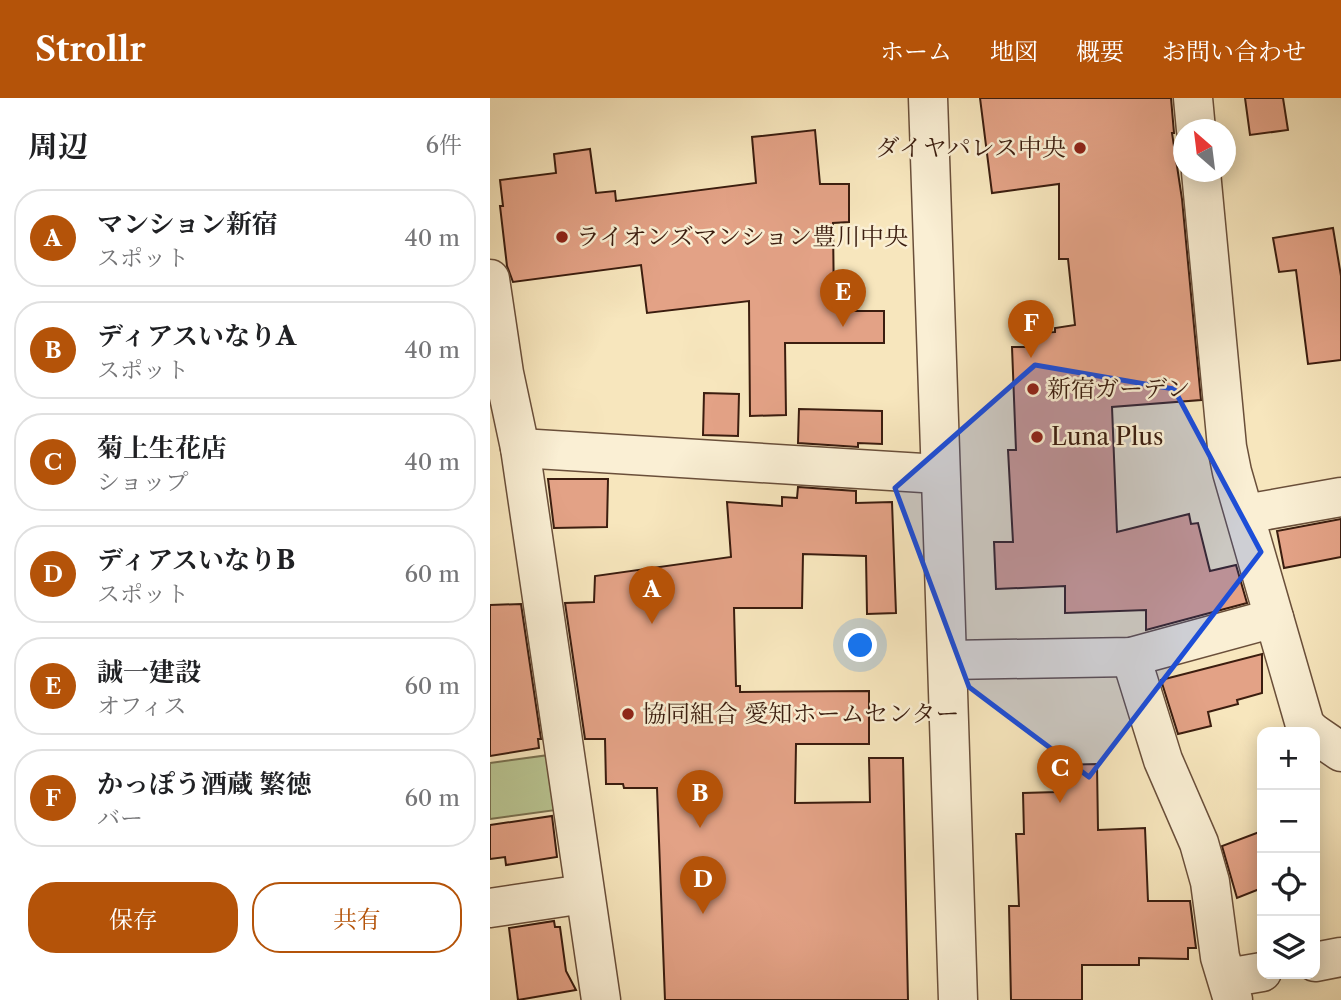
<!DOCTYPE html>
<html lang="ja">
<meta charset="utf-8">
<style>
body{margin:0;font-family:"Libre Caslon Text","Noto Serif JP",serif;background:#f2f2f2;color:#202124}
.controls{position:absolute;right:21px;bottom:21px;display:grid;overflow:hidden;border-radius:14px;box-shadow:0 4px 18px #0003}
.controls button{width:63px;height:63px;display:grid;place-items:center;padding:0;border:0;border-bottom:2px solid #e0e0e0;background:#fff;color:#202124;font:35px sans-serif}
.compass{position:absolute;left:683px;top:21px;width:63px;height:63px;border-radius:50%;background:#fff;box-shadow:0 4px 18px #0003;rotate:332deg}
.you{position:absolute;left:371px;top:548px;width:24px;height:24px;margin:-18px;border:5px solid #fff;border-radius:50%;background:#1a73e8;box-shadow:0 0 0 10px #1a73e833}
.badge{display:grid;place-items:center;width:46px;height:46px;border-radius:50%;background:#b45309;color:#fff;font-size:23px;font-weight:700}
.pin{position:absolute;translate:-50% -58px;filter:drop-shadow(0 2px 4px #0008)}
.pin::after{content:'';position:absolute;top:37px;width:24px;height:21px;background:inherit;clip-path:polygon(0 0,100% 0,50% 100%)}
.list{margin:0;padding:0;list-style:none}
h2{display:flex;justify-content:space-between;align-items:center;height:91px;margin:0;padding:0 28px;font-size:30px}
h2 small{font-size:23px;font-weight:400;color:#757577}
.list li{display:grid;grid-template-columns:46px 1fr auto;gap:21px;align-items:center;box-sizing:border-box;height:98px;margin:0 14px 14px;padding:0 14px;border:2px solid #e0e0e0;border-radius:28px}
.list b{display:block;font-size:26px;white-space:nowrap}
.list p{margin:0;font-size:23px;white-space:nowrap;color:#757577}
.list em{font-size:23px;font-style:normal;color:#757577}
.actions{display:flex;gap:14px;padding:21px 28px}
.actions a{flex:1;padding:16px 0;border:2px solid #b45309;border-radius:28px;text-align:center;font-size:24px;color:#b45309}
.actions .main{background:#b45309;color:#fff}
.icon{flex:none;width:38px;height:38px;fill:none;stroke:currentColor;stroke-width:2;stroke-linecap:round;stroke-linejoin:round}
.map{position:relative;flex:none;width:851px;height:902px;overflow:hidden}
header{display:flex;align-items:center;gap:42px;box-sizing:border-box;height:98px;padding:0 35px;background:#b45309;color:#fff}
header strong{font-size:33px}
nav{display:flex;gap:38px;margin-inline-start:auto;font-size:24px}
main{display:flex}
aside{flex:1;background:#fff}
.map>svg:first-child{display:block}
</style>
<header>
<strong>Strollr</strong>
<nav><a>ホーム</a><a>地図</a><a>概要</a><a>お問い合わせ</a></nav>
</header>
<main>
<aside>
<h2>周辺<small>6件</small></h2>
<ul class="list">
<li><span class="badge">A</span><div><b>マンション新宿</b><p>スポット</p></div><em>40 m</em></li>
<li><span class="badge">B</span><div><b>ディアスいなりA</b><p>スポット</p></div><em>40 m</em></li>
<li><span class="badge">C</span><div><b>菊上生花店</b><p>ショップ</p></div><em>40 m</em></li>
<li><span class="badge">D</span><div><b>ディアスいなりB</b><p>スポット</p></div><em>60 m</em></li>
<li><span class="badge">E</span><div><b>誠一建設</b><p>オフィス</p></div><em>60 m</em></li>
<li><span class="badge">F</span><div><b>かっぽう酒蔵 繁徳</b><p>バー</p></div><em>60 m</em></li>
</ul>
<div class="actions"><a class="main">保存</a><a>共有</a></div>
</aside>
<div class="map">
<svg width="851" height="902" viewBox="0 0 851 902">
<rect width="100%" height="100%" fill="#f7e6bd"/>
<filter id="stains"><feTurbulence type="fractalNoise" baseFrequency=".00286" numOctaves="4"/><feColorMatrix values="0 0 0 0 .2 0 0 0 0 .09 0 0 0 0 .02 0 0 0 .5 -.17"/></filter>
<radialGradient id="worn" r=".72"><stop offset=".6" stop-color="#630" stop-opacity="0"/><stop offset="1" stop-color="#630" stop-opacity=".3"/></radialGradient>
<polygon fill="#bac693" stroke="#7a7251" stroke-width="2" points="59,657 66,712 0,721 0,665"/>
<g fill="#e3a286" stroke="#3b1d0f" stroke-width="2">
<polygon points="490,0 681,0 684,35 682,35 692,101 711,302 622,309 627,434 699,416 701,426 708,425 720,473 746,467 757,505 656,532 656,512 575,515 575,488 506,491 504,444 523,444 518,352 526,352 522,249 537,249 537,235 565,234 565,230 585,227 578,161 569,161 569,86 502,95"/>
<polygon points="755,0 793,0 798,32 760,37"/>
<polygon points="325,32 330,86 359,86 359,124 343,125 344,213 394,213 394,245 295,245 296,317 260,318 259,203 157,215 151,167 23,184 17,168 10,108 13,108 10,82 66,75 64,56 100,51 106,95 125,93 126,103 266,85 262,39"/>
<polygon points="843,130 851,178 851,262 818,266 806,172 789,174 783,140"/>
<polygon points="214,295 249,296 248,338 213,337"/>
<polygon points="309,311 392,313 392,346 368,345 368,349 308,345"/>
<polygon points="58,381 118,381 117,429 64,430"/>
<polygon points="308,389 366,393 366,405 402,404 406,515 377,516 376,458 313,456 312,510 244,510 246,588 250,588 250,594 379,593 379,646 306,646 305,705 380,704 379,660 413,660 418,902 175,902 167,690 134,690 133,686 116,686 115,641 95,641 75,505 104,504 105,478 241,459 237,404 292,408 292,399 307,400"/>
<polygon points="851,421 851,459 794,470 787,433"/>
<polygon points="31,506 51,641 48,641 49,650 0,658 0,507"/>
<polygon points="772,556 772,595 747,602 748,606 718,614 721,628 688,636 671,582"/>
<polygon points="607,666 608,732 655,730 658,803 700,803 706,850 698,850 698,861 649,860 649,867 592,867 592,902 521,902 519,808 529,808 526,736 534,736 533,695 567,694 567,667"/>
<polygon points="62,718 67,759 16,767 15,759 0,761 0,727"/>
<polygon points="772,733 772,790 747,800 732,748"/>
<polygon points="64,823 65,829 70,829 76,873 86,892 28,902 19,830"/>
</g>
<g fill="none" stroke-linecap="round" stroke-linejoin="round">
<g stroke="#6a4f3a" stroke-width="41">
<g id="minor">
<path d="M438 0C447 301 460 601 468 902"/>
<polyline points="703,0 706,32"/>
<polyline points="711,74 737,349 742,374 815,627 822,634"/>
<polyline points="0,181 14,275 30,350 111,902"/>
<polyline points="30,350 449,376"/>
<polyline points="755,416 851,399"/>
<polyline points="641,559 673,662 709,745 720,784 730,859 743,902"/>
<polyline points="459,562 641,559 784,520"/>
<polyline points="825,636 851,654"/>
<polyline points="0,810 94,796"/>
<polyline points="825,864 851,859"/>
<polyline points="737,880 772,874"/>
</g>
</g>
<use href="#minor" stroke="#faefd4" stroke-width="38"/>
</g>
<path fill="#1d4ed8" fill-opacity="0.2" stroke="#1d4ed8" stroke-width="5" stroke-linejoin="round" d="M545 267 684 291 771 454 599 679 479 589 405 390Z"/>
<g fill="#8f2418" stroke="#faefd4" stroke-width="2.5">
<circle cx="590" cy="50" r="7"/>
<circle cx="72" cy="139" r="7"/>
<circle cx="543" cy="291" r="7"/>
<circle cx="547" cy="339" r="7"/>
<circle cx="138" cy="616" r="7"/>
</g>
<g text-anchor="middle" stroke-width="5" stroke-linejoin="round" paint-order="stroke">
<g font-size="24" fill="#3b1d0f" stroke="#faefd4" text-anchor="start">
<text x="576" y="58" text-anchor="end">ダイヤパレス中央</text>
<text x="86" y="147">ライオンズマンション豊川中央</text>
<text x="557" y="299">新宿ガーデン</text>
<text x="561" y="347">Luna Plus</text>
<text x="152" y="624">協同組合 愛知ホームセンター</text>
</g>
</g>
<rect width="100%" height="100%" filter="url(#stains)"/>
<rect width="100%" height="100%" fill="url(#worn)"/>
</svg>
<div class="controls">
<button>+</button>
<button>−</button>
<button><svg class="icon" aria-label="locate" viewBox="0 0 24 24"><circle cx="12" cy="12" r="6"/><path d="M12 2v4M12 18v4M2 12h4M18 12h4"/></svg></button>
<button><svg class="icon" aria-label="layers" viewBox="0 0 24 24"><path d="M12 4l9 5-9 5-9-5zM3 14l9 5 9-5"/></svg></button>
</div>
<svg class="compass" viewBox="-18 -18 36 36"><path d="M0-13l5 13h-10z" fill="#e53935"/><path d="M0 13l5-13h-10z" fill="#757577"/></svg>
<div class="you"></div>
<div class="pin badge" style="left:162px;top:526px">A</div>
<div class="pin badge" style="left:210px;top:730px">B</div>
<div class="pin badge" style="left:570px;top:705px">C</div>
<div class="pin badge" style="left:213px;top:816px">D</div>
<div class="pin badge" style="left:353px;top:229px">E</div>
<div class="pin badge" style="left:541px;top:260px">F</div>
</div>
</main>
